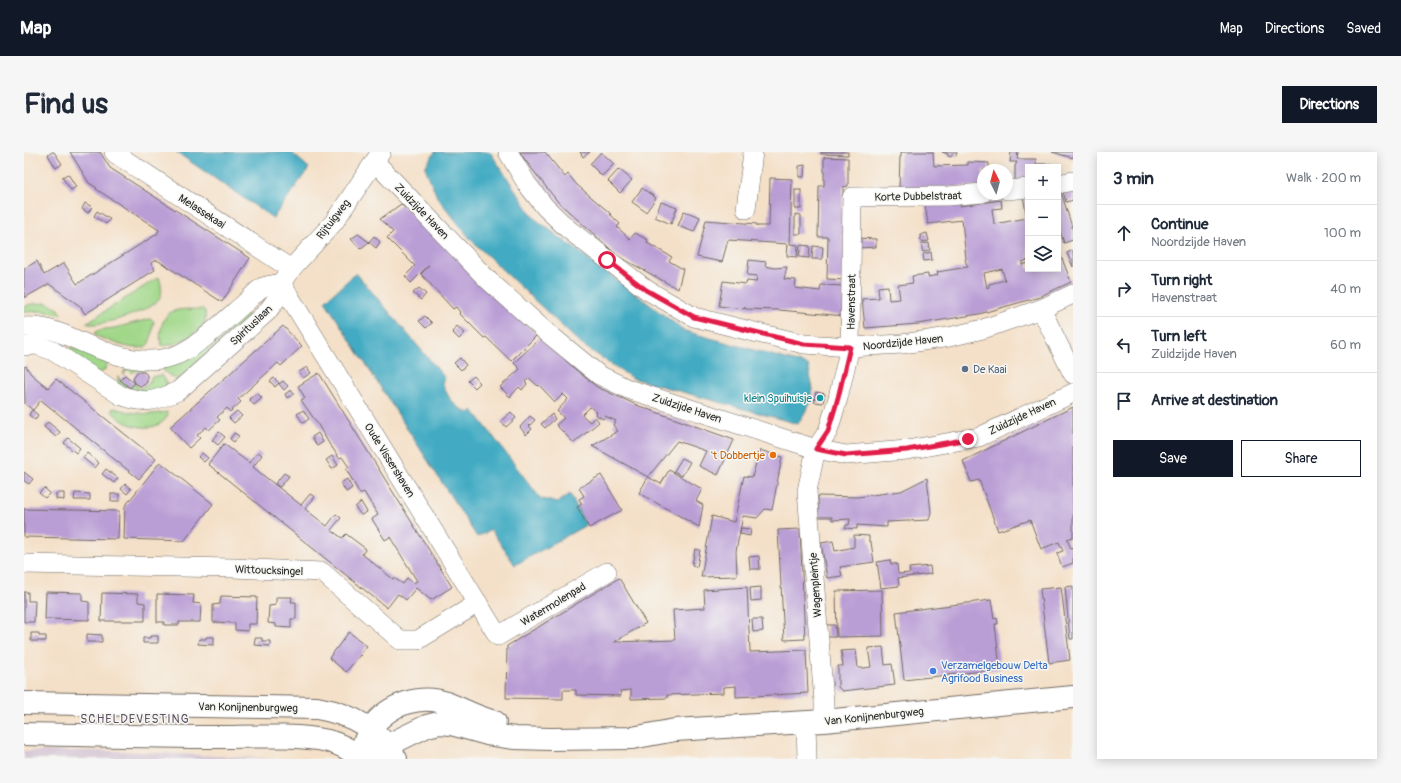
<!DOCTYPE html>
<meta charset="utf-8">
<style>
body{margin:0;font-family:Pangolin,sans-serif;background:#f6f6f7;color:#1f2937}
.controls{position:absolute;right:12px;top:12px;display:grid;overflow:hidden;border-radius:0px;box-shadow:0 2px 10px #0003}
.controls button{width:36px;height:36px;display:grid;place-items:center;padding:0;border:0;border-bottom:1px solid #e0e1e3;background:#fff;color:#1f2937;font:20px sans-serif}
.compass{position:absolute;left:953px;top:12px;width:36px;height:36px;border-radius:50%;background:#fff;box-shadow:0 2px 10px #0003;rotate:354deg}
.stop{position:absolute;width:12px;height:12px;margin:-9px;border:3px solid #e11d48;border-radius:50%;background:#fff}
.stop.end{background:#e11d48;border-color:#fff;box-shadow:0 1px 4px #0008}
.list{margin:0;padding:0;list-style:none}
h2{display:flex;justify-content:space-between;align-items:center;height:52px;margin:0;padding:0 16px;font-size:17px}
h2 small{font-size:13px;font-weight:400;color:#747a83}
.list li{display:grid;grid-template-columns:26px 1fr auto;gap:12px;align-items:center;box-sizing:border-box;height:56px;padding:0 16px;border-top:1px solid #e0e1e3}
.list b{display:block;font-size:15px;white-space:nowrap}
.list p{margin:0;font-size:13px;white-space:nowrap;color:#747a83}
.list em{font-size:13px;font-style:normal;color:#747a83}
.actions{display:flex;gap:8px;padding:12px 16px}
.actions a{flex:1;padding:9px 0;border:1px solid #111827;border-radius:0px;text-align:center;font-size:14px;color:#111827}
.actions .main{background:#111827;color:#fff}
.icon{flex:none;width:22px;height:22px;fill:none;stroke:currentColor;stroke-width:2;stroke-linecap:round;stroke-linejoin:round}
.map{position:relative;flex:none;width:1049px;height:607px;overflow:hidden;border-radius:0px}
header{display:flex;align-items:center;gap:24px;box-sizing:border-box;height:56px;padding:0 20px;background:#111827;color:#fff}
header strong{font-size:19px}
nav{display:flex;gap:22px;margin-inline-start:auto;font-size:14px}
.intro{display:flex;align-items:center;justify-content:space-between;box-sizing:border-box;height:96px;padding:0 24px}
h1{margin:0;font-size:28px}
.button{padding:10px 18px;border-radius:0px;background:#111827;color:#fff;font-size:14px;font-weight:700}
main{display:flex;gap:24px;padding:0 24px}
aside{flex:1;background:#fff;border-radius:0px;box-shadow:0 2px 10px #0003}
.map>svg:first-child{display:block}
</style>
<header>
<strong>Map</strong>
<nav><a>Map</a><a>Directions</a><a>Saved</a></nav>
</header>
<div class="intro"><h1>Find us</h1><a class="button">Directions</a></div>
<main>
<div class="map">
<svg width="1049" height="607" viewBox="0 0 1049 607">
<rect width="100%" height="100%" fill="#f6f6f2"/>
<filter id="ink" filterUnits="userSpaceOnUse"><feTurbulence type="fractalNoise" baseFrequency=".025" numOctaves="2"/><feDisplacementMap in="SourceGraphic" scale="8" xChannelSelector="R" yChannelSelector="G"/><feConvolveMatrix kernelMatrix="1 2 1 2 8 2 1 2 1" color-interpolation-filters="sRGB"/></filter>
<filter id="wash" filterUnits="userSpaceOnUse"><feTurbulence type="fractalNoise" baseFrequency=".012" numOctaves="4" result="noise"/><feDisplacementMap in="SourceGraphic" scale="16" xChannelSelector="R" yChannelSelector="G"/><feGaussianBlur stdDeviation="0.9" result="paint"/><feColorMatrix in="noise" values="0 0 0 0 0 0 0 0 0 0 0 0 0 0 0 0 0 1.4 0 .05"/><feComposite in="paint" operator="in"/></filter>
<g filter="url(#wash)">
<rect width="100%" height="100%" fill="#f4e0c8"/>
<polygon fill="#cfbdcf" points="0,599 94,599 255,607 0,607"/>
<g fill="#a0d788" stroke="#66815a">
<path d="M135 125C137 131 139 140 136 146 133 157 72 177 62 171Z"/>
<polygon points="23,151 35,157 37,161 36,162 18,159 0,160 0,155 7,152"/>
<path d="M179 157 181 159C181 163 182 167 180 171 176 181 146 197 137 193 135 182 137 163 150 159 158 156 170 158 179 157Z"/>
<polygon points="221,160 224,165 153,228 146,224 139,218 138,211"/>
<path d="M126 167 130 169C128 176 128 185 125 191 118 204 83 188 72 184L71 181 75 178 90 176Z"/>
<path d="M47 195 124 217C119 220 114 216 108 221L104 217 99 223 102 215 85 208 80 219 71 222 45 200Z"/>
<path d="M138 223 143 231V236L135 242 94 236V224L96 228 106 236 111 231 113 233 112 235 117 236C123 234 126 232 127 225Z"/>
<path d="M90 256C108 261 124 264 143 260L144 263C134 284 98 275 88 259V257Z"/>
</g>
<g fill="#43abc3" stroke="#376b77">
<polygon points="152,0 267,0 285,16 249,66"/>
<polygon points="411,0 466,0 510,66 661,179 784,213 789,237 787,250 774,272 608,226 557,192 448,89 413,45 401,15"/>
<path d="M332 121 421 226 418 230C425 247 428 253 445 261L449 258 516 346 533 351 546 342 562 373 491 413 467 378 453 385 301 149Z"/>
</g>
<g id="blocks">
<g fill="#b99dd5" fill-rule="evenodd">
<polygon points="28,0 30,0 38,12 32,16 24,3"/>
<polygon points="46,0 76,0 86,16 226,106 198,150 133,108 127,111 131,118 61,162 56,154 25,132 0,146 0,117 13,109 20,123 40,111 53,132 133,82 135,78 72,37 73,36 65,31"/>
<polygon points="496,0 521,0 541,25 544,22 553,33 586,61 586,62 596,72 593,75 606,87 611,81 624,88 623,91 648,105 645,109 659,117 654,137 594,104 534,50 501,8"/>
<polygon points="556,0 566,0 559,5"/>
<polygon points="577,0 590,12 578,24 566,12"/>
<polygon points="797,0 824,0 824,3 797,2"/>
<polygon points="877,0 909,0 910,14 944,13 944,10 965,11 965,18 959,18 959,34 875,37 876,5 877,5"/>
<polygon points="918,0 933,0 932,4 928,3 927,5 924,4 924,2"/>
<polygon points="987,0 994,0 993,7 1012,7 1012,12 1028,12 1028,15 1004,15 1004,30 991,31 991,14 993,10 986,10"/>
<polygon points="1028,0 1049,0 1049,6"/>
<polygon points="800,5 824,6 824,34 819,35 819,85 822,128 803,127 804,85 794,85 795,34 800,34"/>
<polygon points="781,13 780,25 775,25 775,14"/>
<polygon points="595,17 608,28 596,41 584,29"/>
<polygon points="44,22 52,35 47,38 38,25"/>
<polygon points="746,26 768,27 766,92 774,93 773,105 763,104 764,92 704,88 698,110 673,105 682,68 733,72 733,74 745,74"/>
<polygon points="1049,34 1049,48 1042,50 1038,37"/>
<polygon points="618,36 632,46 622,60 608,50"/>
<polygon points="1036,37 1049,78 1049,88 1040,91 1034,73 1034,38"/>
<rect x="771" y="38" width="6" height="19"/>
<path d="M1004 43V75L1002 76 1004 86V108L998 110V113L1004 111V117H1034V96L1047 130 1019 143V144L955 162 894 172 841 176 838 147 855 146 854 135 864 134 865 148 876 147 874 133 889 131 888 124 904 122V125L914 123 913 120 944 115 941 108 942 107 938 68 904 72 901 53 935 50 936 54 977 48 978 56 968 57 970 72 1003 66 999 44ZM978 117 981 128 965 132V135L963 136 960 121Z"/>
<polygon points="637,50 653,56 647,72 631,65"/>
<polygon points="61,51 68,55 64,61 58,57"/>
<polygon points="377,52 513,183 487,209 462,185 460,186 435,161 436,160 432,155 429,157 397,122 405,113 387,131 381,124 391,114 363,86 369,80 356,67"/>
<polygon points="73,59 86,67 82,72 70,64"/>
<polygon points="660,59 676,65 670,80 654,74"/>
<polygon points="771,62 777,63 777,82 771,82"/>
<polygon points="903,81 905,89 897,90 896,83"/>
<polygon points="334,82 345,90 336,97 327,87"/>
<polygon points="350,84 356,90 352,96 345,90"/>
<polygon points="833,86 852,87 852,95 834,96"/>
<polygon points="905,91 906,98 899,100 897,92"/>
<polygon points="776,93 786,94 785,106 775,105"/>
<polygon points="789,94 799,95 798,107 788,107"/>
<polygon points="1049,98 1049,115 1043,101"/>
<polygon points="907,100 908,108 900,109 899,102"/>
<polygon points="725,108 742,110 741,114 751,116 763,115 760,127 772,128 771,136 796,139 797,133 822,134 821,164 755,158 721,157 721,155 720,157 695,154 699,129 722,132 723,129 732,130 733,124 723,123"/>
<polygon points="395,136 402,142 397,148 389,141"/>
<polygon points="401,164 408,171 402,176 395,169"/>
<polygon points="259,174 278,194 257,214 254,211 214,247 217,250 206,260 203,256 193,265 196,268 185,278 182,275 173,283 176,286 165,296 146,275"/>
<polygon points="433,174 441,181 435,187 428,180"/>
<polygon points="517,185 552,218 573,235 615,254 710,288 694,323 675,314 682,299 653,289 624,325 637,332 645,318 678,337 672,349 679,353 675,375 615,341 624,325 568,294 594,279 589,273 592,269 581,264 579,267 572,263 573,260 566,255 558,263 566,270 571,265 575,270 550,291 532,273 540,266 533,259 544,247 539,242 531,250 515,233 514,234 505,226 501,230 503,232 498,238 495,235 486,245 476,235 496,217 490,211"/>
<polygon points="436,206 442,213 437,218 430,211"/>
<polygon points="2,214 7,222 24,236 32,227 132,307 115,327 17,248 9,258 1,252 0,215"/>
<polygon points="283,215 287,221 279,226 275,220"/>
<polygon points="113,220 120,220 123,223 123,230 120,233 116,234 111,231 106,236 96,228 101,223 111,231 109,226"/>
<polygon points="295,221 428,435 407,448 392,436 382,448 374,442 363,456 184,312 200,292 225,311 234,300 238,303 229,315 240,324 277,353 286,342 291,345 281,357 303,374 312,362 317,366 307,378 318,386 322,382 342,397 338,402 369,427 370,426 379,432 383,426 389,431 393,429 366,385 361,388 348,367 354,363 340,340 336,342 322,317 325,315 318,305 315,306 308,295 307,295 293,271 277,248 281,246 274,234"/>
<polygon points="450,224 456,231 451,236 444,229"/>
<polygon points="250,226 255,231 251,235 246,229"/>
<polygon points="259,229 264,234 260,238 255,232"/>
<polygon points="267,238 270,242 263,246 261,242"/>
<polygon points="792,240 801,242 799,251 790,250"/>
<polygon points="233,241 238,246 230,253 225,247"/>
<polygon points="1049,255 1049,385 1043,387 1047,397 1049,396 1049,411 1038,415 1033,401 1039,399 1035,390 1017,397 1006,368 974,379 955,328 947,330 939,309"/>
<polygon points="8,258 14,263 11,268 5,263"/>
<polygon points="279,258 285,267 279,271 273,262"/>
<polygon points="213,259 218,264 210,271 205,266"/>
<polygon points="487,260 492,266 482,275 477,269"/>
<polygon points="528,262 531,267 521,276 517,272"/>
<polygon points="506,264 511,268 505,274 508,277 502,283 496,275"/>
<polygon points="24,270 36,280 32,285 20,275"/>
<polygon points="195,280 201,285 194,293 188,288"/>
<polygon points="210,281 215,284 210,290 206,287"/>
<polygon points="294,281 299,290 293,294 288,285"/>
<polygon points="44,286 56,296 52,301 40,291"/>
<polygon points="736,298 758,305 748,358 741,357 733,366 719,364 712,399 713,424 677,425 688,364 710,370 720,324 728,325"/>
<polygon points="63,301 75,311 71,316 59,306"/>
<polygon points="178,301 184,306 180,310 174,305"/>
<polygon points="308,304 314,313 308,317 302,308"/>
<polygon points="658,306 666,310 658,324 650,319"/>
<polygon points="136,310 189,352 160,389 100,387 101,354"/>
<polygon points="82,317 94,326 90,331 78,322"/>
<polygon points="0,320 9,327 5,332 0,329"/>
<polygon points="260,321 265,324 256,335 251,332"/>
<polygon points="577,323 598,358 565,376 553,355 558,352 555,347 560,344 555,336"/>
<polygon points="903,326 907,360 905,368 863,370 863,375 833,373 833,377 821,376 822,373 825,373 826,367 808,368 808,365 794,365 794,344 834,345 877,339"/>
<polygon points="323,327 328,336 322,340 317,331"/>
<polygon points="101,332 107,337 103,342 97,337"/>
<polygon points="20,336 26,341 21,346 15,341"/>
<polygon points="32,341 40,341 40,348 32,347"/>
<polygon points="51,341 66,342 66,348 50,348"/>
<rect x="87" y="342" width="8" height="7"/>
<polygon points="337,350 343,360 337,363 331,355"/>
<polygon points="0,357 95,359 94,387 0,385"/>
<polygon points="717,376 727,377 726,384 716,382"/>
<polygon points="776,377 781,487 760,488 754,378"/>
<polygon points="830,383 845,384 845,390 847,390 850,410 816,415 818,424 803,426 797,391 809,389 811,399 830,395"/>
<polygon points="671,397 676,398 673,415 668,413"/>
<polygon points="735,404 736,417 726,417 725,405"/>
<polygon points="866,408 867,412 873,412 874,422 886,421 885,416 906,414 907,422 874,426 875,434 857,436 853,410"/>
<polygon points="595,426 622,471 590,490 651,488 649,458 681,456 680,438 723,435 726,500 782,498 784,541 712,545 712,534 700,535 700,541 643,543 643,546 607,547 607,538 596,539 597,544 552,543 552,538 539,538 539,547 482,546 483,494"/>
<polygon points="1049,434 1049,487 1046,487 1041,435"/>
<polygon points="737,435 737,448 727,449 726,436"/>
<polygon points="1037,435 1046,508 1025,511 1016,437"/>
<polygon points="858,438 859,484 813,485 812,439"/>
<polygon points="0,440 4,440 4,449 11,449 10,470 0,470"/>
<polygon points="22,440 58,441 58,449 65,450 65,468 21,467"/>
<polygon points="78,441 114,442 114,450 121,451 121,469 77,469"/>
<polygon points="133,442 170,443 169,451 177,452 176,470 155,470 155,473 140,473 140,470 133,470"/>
<polygon points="197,444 233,445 232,472 224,472 224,479 211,478 211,471 189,470 189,453 196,452"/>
<polygon points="252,445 268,445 267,450 272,450 272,467 267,467 267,476 252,475 252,472 244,471 245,454 252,453"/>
<polygon points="967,448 970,467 973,466 974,472 971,472 976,517 880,528 872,460"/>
<polygon points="728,467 738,467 739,479 729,480"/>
<polygon points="803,473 811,473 812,485 803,485"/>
<polygon points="325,480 343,494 337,502 338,503 337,504 336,503 322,520 305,506"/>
<polygon points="7,481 15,481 15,484 22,484 22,489 7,489"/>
<polygon points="63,482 78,483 78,490 63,490"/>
<polygon points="126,484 134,484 134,491 119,491 119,486 126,486"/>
<polygon points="182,485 190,485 190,493 174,492 175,487 182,487"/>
<polygon points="231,486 238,486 238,489 246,489 246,494 230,493"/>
<polygon points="859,495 861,513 868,512 871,533 818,539 814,535 814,514 819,514 817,499 832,498 834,516 840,516 847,515 844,496"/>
</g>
</g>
</g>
<g filter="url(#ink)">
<use href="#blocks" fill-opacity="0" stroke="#716a62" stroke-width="1"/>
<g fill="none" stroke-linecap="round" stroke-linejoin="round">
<g stroke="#716a62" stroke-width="20">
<g id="minor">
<polyline points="90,0 92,2 267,117"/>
<polyline points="484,0 503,32 521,55 544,77 623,138 670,165 734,181 780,192 826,195 878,192 925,185 959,177 1017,157 1049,142"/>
<polyline points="351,10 463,127 520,178 575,223 604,237 792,297 822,303 883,298 944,287 955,285 1049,241"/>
<polyline points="1034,32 1049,29"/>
<polyline points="983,38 1004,36"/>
<polyline points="722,57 729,0"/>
<polyline points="257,131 474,484 583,420"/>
<polyline points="1017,157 1049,222"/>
<path d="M0 175C24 173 45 185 67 194 92 204 120 213 147 205 171 198 201 168 221 151 227 146 233 138 239 135 245 133 252 132 257 131"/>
<path d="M0 194 13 193 29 199 96 243C121 252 130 250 154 239L243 160 254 145 257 131 267 117 310 70 357 0"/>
<polyline points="0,412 209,416 298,420 376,488 394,488 454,451"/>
<polyline points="800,569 800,550 783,339 792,297 804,279 814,246 826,195 828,45 924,44 959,41"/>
<polyline points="782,571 783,607"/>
</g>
</g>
<g stroke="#716a62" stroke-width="24">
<g id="secondary">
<path d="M338 595C341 588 344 581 348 575 365 552 397 541 425 552 440 558 454 566 471 570"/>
<polyline points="333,605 364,593 403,574 415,571 427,572 463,582 491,586 526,587 608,586 651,578 800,569 1049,545"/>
</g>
</g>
<g stroke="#716a62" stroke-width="24">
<g id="primary">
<path d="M0 551 293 556C327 562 355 576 372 607"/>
<path d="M0 582C64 583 128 585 192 585 226 585 271 582 304 589 315 592 328 598 335 607"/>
</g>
</g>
<use href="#minor" stroke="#fff" stroke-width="19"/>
<use href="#secondary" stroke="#fff" stroke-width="22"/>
<use href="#primary" stroke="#fff" stroke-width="22"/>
</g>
</g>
<g fill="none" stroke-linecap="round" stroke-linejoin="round" filter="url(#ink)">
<polyline stroke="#e11d48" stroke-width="5" points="583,108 622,138 670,165 780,192 826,195 814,246 804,279 792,297 822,303 883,298 944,287"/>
</g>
<circle fill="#5c6f8a" stroke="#f6f6f2" stroke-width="1.5" cx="941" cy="217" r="4"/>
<circle fill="#0f9aa8" stroke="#f6f6f2" stroke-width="1.5" cx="796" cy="246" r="4"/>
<circle fill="#e8710a" stroke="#f6f6f2" stroke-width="1.5" cx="749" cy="303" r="4"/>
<circle fill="#3f7fe0" stroke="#f6f6f2" stroke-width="1.5" cx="909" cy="519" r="4"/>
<g text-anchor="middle" stroke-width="3" stroke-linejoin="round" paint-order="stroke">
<g font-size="11" fill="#2b2b2b" stroke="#f6f6f2">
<text transform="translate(894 44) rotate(-1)" y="4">Korte Dubbelstraat</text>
<text transform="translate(178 59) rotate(33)" y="4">Melassekaai</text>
<text transform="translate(398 59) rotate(46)" y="4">Zuidzijde Haven</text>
<text transform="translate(309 67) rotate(-52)" y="4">Rijtuigweg</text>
<text transform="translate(827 150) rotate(-89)" y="4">Havenstraat</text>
<text transform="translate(227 173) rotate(-43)" y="4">Spirituslaan</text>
<text transform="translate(879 190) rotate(-6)" y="4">Noordzijde Haven</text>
<text transform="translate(663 256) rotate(18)" y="4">Zuidzijde Haven</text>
<text transform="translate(998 264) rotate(-25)" y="4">Zuidzijde Haven</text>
<text transform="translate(366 308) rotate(58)" y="4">Oude Vissershaven</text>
<text transform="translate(245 418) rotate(2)" y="4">Wittoucksingel</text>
<text transform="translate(791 433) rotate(-94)" y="4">Wagenpleintje</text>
<text transform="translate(529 452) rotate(-31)" y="4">Watermolenpad</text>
<text transform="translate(224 555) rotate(1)" y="4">Van Konijnenburgweg</text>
<text transform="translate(850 564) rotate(-6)" y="4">Van Konijnenburgweg</text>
</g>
<g font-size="11" fill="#4e5e75" stroke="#f6f6f2" text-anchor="start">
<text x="949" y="221">De Kaai</text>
</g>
<g font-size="11" fill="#0d838f" stroke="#f6f6f2" text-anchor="end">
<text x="788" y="250">klein Spuihuisje</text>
</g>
<g font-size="11" fill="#c56008" stroke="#f6f6f2" text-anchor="end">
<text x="741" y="307">'t Dobbertje</text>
</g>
<g font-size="11" fill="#366cbe" stroke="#f6f6f2" text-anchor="start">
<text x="917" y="517">Verzamelgebouw Delta<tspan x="917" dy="13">Agrifood Business</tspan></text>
</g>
<g font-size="12" letter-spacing="1" fill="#5d5366" stroke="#f6f6f2">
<text x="111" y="571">SCHELDEVESTING</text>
</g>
</g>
</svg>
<div class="controls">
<button>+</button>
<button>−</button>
<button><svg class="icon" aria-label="layers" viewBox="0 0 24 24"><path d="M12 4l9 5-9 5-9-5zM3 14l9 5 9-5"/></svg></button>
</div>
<svg class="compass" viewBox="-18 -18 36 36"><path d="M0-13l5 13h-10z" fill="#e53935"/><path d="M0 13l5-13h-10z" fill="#747a83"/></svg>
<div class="stop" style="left:583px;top:108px"></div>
<div class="stop end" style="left:944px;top:287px"></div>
</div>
<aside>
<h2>3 min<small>Walk · 200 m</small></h2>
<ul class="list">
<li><svg class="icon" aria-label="ahead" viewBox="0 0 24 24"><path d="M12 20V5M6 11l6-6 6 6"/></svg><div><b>Continue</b><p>Noordzijde Haven</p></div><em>100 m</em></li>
<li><svg class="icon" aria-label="right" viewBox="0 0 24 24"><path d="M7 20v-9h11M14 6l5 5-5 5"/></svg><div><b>Turn right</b><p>Havenstraat</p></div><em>40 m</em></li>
<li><svg class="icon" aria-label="left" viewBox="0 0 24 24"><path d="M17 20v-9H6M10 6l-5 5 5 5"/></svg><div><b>Turn left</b><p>Zuidzijde Haven</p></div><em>60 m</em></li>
<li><svg class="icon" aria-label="arrive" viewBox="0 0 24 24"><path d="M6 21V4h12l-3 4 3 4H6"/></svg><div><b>Arrive at destination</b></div></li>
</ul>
<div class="actions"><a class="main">Save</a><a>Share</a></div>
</aside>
</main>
